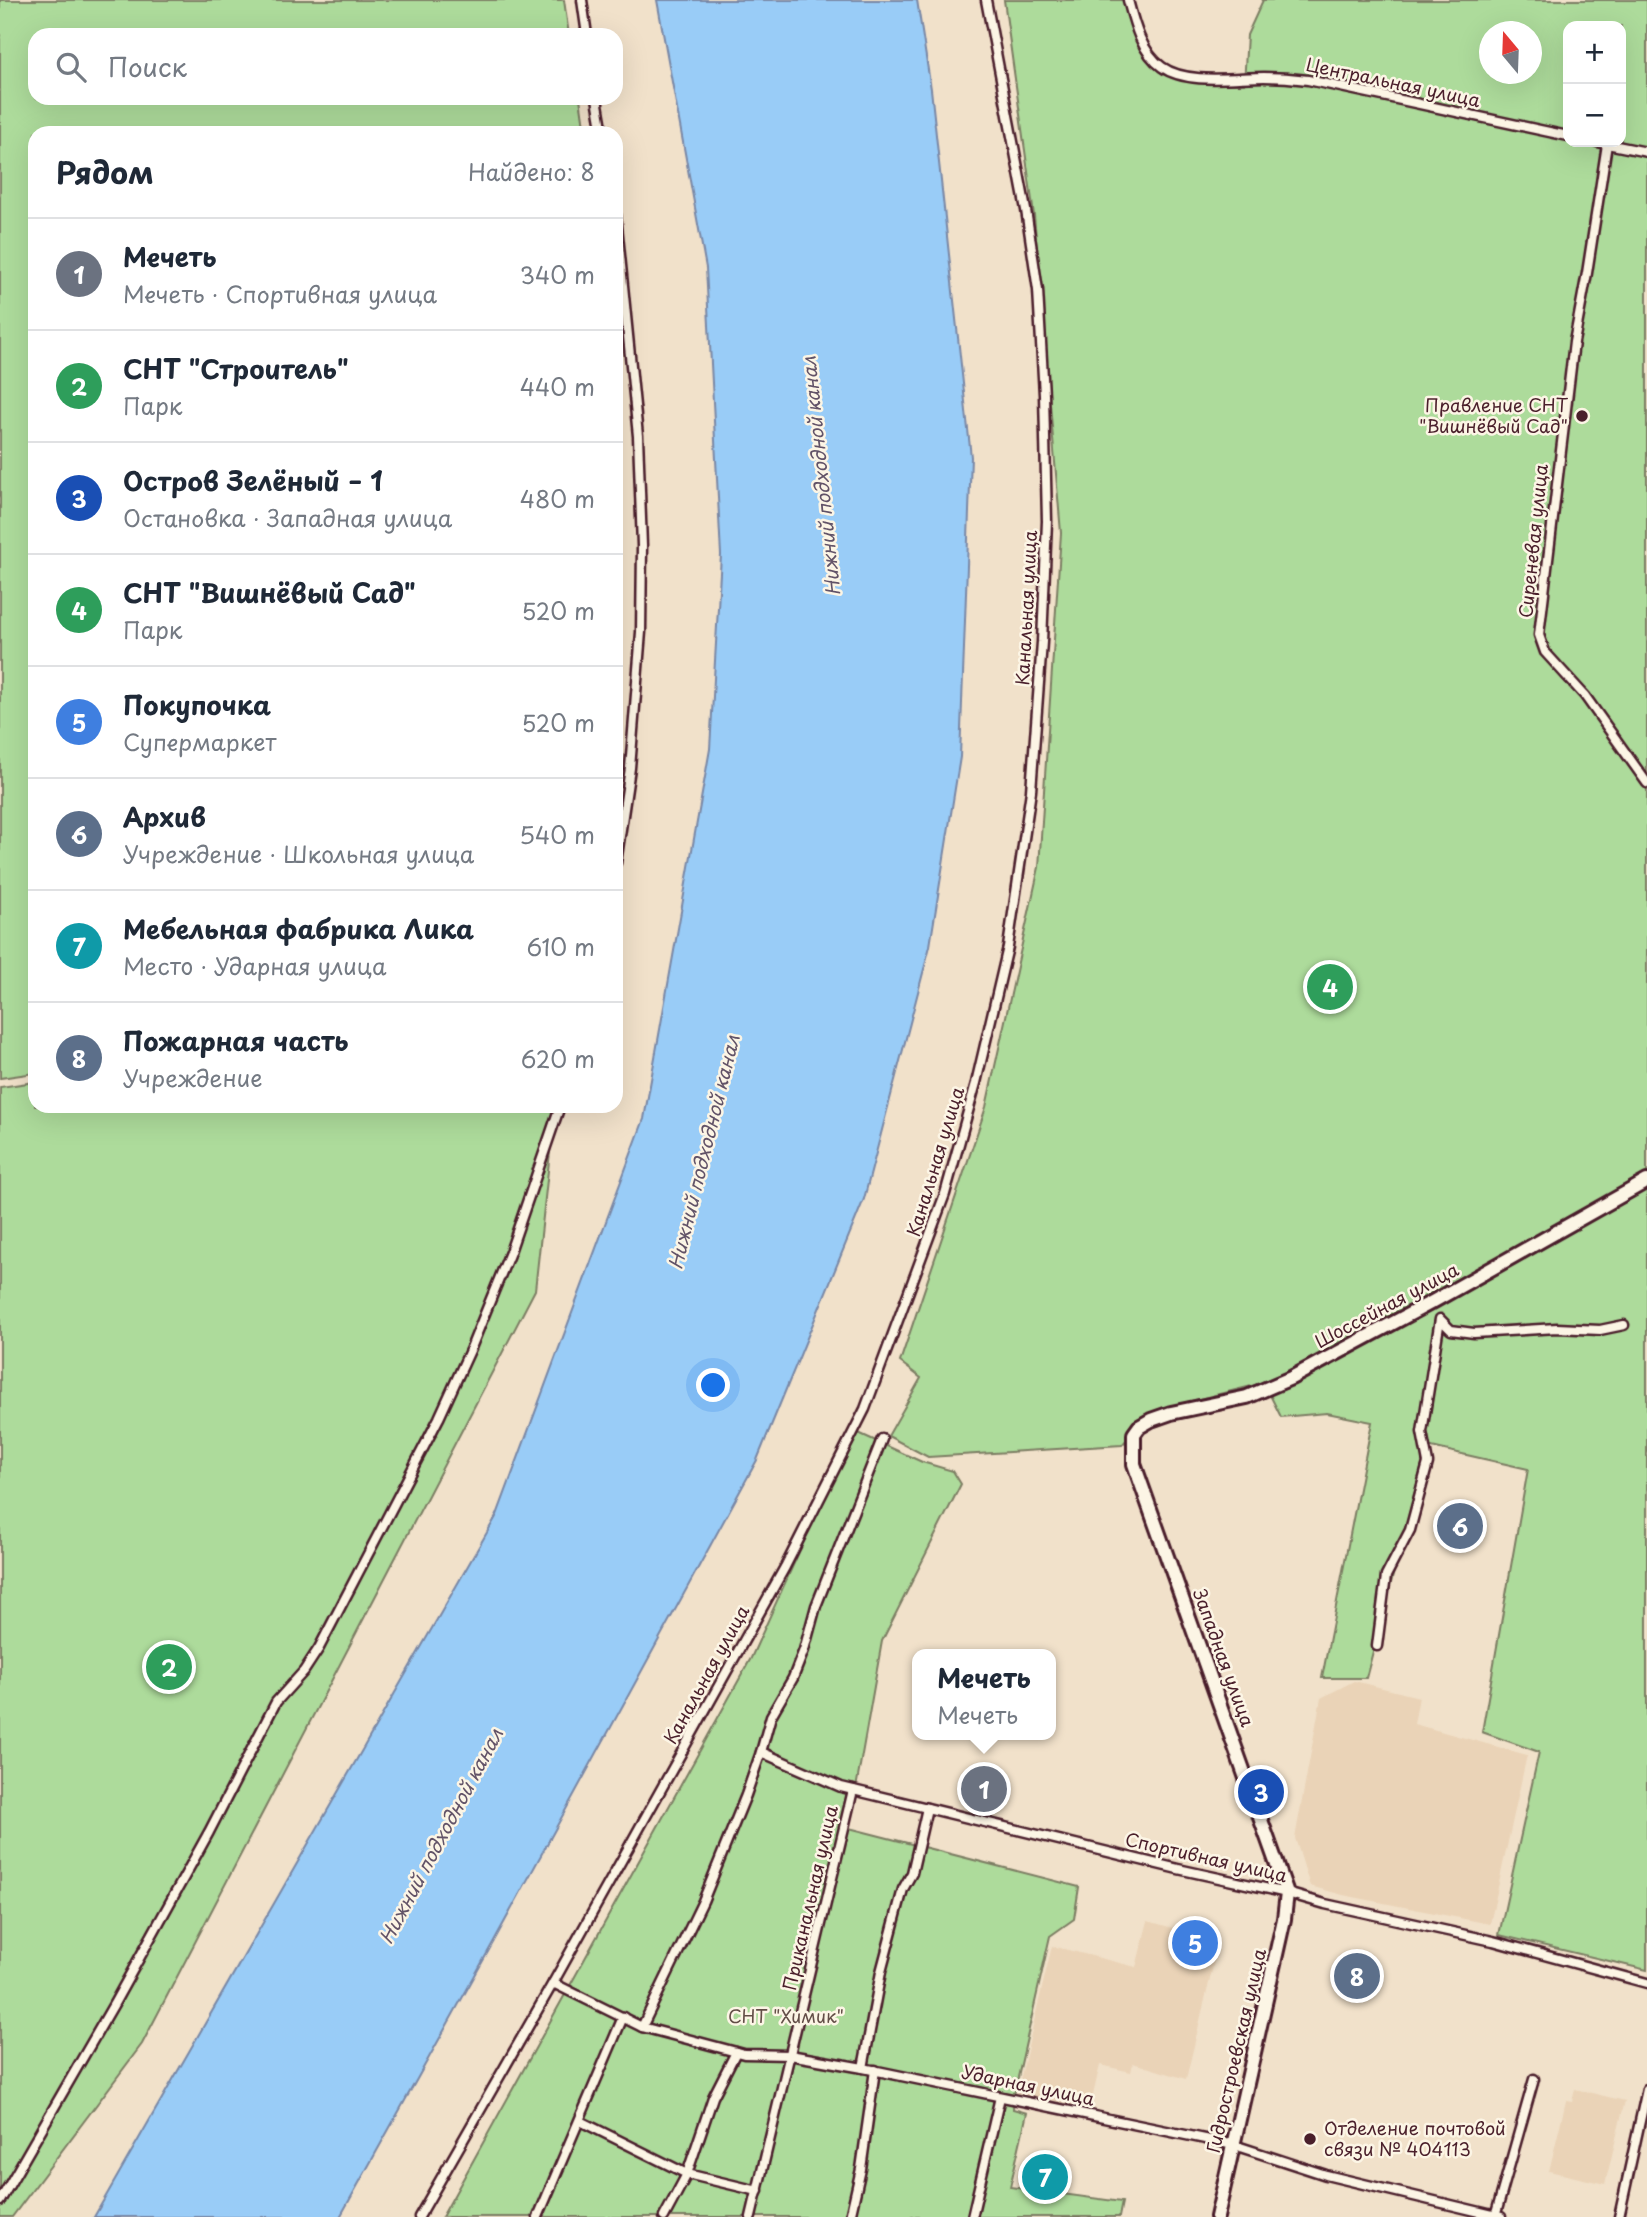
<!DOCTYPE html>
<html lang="ru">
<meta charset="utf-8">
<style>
body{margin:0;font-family:"Playpen Sans",sans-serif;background:#f6f6f7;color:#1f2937}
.controls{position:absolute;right:21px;top:21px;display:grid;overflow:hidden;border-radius:14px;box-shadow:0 7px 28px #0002}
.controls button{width:63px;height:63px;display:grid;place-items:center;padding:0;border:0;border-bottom:2px solid #e0e1e3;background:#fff;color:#1f2937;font:35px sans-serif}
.compass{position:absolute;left:1479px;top:21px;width:63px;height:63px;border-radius:50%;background:#fff;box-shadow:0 7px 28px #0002;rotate:341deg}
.you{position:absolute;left:714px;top:1386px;width:24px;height:24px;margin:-18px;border:5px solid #fff;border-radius:50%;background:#1a73e8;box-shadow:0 0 0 10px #1a73e833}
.badge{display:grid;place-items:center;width:46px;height:46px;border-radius:50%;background:#7c3aed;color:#fff;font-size:23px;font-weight:700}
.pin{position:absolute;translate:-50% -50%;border:4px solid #fff;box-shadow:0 2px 7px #0006}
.popup{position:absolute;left:912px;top:1649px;width:144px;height:91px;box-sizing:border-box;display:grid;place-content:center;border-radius:14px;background:#fff;filter:drop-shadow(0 2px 5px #0005);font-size:23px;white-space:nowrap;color:#747a83}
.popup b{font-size:26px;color:#1f2937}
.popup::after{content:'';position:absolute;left:50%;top:100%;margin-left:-14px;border:14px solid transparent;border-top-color:#fff}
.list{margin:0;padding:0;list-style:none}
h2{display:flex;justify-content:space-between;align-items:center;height:91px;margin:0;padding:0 28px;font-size:30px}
h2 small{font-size:23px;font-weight:400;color:#747a83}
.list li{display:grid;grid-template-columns:46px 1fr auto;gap:21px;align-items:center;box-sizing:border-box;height:112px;padding:0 28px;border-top:2px solid #e0e1e3}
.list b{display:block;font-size:26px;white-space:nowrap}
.list p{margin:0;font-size:23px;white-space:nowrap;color:#747a83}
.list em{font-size:23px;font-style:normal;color:#747a83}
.icon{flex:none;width:38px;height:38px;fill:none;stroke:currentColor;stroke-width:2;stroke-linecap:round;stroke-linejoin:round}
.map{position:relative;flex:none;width:1647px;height:2217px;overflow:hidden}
.search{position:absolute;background:#fff;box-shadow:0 7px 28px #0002;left:28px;top:28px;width:595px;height:77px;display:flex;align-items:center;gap:18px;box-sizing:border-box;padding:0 24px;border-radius:21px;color:#747a83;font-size:26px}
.panel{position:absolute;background:#fff;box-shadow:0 7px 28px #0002;left:28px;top:126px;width:595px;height:987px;border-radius:21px}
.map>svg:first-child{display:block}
</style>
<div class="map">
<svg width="1647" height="2217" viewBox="0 0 1647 2217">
<rect width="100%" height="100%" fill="#f1e1ca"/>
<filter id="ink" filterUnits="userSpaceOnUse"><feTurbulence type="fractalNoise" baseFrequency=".0143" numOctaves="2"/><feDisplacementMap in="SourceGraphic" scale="14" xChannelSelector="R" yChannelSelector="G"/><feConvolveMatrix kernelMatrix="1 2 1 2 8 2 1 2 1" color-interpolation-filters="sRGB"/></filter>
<g filter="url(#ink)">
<g fill="#ead3b7">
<polygon points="1354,1681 1419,1697 1414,1724 1527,1755 1490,1924 1343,1895 1310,1886 1295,1838 1321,1698"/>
<polygon points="1148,1921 1219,1941 1186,2079 1133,2063 1131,2072 1100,2065 1090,2108 1017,2093 1052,1946 1136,1967"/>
<polygon points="1575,2089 1625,2101 1605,2184 1549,2171 1566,2101 1572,2102"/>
</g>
<g fill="#addb9b" stroke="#7c7d63" stroke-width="2" fill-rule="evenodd">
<polygon points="0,0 564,0 569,35 35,35 35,98 580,98 585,133 35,133 35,1073 0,1078"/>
<path d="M1004 0H1131L1141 39 1161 70 1205 84H1244L1247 35 1263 0H1647V1970L1499 1935 1539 1752 1482 1732 1528 1469 1427 1446 1366 1678H1322L1372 1422 1327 1413 1281 1417 1264 1383 1163 1408 1144 1419 1122 1445 928 1457 888 1436 921 1378 900 1362 986 1107 1039 867 1061 533 1034 215ZM1568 26H1621V142H1568ZM1490 32H1532V74H1490Z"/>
<polygon points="35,1082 35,1106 555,1106 535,1290 142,2044 12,2217 0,2217 0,1087"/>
<polygon points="854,1431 922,1462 953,1471 961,1484 882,1641 849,1828 1079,1887 1074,1919 1050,1936 1014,2095 1013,2109 1027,2113 1010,2187 1122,2202 1119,2217 442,2217 751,1658"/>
</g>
<polygon fill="#99ccf7" stroke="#7987a5" stroke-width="2" points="657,0 917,0 931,89 971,457 960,757 930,946 864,1199 757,1460 494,1941 340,2217 94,2217 497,1515 644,1119 710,749 721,555 706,268"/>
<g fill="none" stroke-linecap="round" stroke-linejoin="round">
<g stroke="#4a1f2b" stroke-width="13">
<g id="street">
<polyline points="582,0 587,35"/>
<path d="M1128 0C1134 23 1141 52 1162 67 1187 85 1235 77 1264 77 1279 77 1293 78 1308 80L1568 136"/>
<polyline points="597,98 603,133"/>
<polyline points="1597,142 1647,152"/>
<polyline points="1607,144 1587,273 1574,342 1539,635 1545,652 1585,696 1647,783"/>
<polyline points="616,215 638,436 642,546 641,632 630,768 616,863"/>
<polyline points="1377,1646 1386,1576 1410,1530 1428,1463 1422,1432 1440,1319 1451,1330 1474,1333 1557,1328 1600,1330 1624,1325"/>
<polyline points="761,1752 841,1787 1178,1869 1287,1893 1325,1904 1493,1941 1647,1983"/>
<polyline points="553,1983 642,2027 744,2054 790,2055 863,2068 1234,2145 1326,2175 1501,2217"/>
<polyline points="642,2027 703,1901 746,1795 761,1752 771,1716 793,1678 804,1650 816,1606 882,1439"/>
<polyline points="863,2068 881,1972 903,1889 912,1873 927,1808"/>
<polyline points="580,2121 687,2174 758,2191"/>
<polyline points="0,2201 115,2002 209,1832 276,1702 304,1671 319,1648 439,1418 471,1348 510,1252 560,1106"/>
<polyline points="419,2217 553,1983 785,1567 865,1409 945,1194 976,1083 1008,947 1031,791 1042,642 1047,521 1044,395 1038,290 1026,210 986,0"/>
<polyline points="538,2217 623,2017"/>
<polyline points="664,2217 687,2174 713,2097 736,2052"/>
<polyline points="751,2217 853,1790"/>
<polyline points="850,2217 861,2169 875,2070"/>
<polyline points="972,2217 1000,2097"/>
<polyline points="1495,2217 1534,2079"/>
<polyline points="1619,2217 1647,2089"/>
</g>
</g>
<g stroke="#4a1f2b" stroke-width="18">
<polyline id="secondary" points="1217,2217 1284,1919 1287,1893 1134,1464 1134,1434 1139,1427 1151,1420 1171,1413 1247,1397 1291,1378 1434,1301 1647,1181"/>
</g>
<use href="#street" stroke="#fcf5e5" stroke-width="8"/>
<use href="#secondary" stroke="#fcf5e5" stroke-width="12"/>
</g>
</g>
<g fill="#4a1f2b" stroke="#fcf5e5" stroke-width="2.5">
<circle cx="1582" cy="416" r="7"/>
<circle cx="1310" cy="2139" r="7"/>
</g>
<g text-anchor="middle" stroke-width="5" stroke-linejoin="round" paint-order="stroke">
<g font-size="18" fill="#4a1f2b" stroke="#fcf5e5">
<text transform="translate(1393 83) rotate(12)" y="6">Центральная улица</text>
<text transform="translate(1534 541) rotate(-84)" y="6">Сиреневая улица</text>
<text transform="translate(1027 608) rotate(-87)" y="6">Канальная улица</text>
<text transform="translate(936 1162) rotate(-73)" y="6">Канальная улица</text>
<text transform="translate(1387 1306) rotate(-28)" y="6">Шоссейная улица</text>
<text transform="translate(1223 1658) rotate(70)" y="6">Западная улица</text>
<text transform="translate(707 1675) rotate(-61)" y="6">Канальная улица</text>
<text transform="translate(1206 1858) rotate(13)" y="6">Спортивная улица</text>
<text transform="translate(811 1898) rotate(-77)" y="6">Приканальная улица</text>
<text transform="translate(1237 2051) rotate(-77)" y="6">Гидростроевская улица</text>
<text transform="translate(1028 2086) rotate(12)" y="6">Ударная улица</text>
</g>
<g font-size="18" fill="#4a1f2b" stroke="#fcf5e5" text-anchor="end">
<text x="1568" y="412">Правление СНТ<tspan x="1568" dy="21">"Вишнёвый Сад"</tspan></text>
<text x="1324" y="2135" text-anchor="start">Отделение почтовой<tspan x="1324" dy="21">связи № 404113</tspan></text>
</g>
<g font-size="18" fill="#634e47" stroke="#fcf5e5">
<text x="786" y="2023">СНТ "Химик"</text>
</g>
<g font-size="19" font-style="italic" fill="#625368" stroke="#fcf5e5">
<text transform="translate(821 476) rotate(-96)" y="7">Нижний подходной канал</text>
<text transform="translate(704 1152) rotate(-76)" y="7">Нижний подходной канал</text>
<text transform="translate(441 1836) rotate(-62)" y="7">Нижний подходной канал</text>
</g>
</g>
</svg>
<div class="controls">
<button>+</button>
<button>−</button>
</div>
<svg class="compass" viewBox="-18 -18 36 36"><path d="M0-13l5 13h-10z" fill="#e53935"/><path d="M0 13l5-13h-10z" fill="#747a83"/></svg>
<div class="you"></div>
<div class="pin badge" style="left:984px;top:1789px;background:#6b7280">1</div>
<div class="popup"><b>Мечеть</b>Мечеть</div>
<div class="pin badge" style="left:169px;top:1667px;background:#2e9e5b">2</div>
<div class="pin badge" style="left:1261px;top:1792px;background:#1a4fb4">3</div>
<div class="pin badge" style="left:1330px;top:987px;background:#2e9e5b">4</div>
<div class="pin badge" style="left:1195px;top:1943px;background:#3f7fe0">5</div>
<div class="pin badge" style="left:1460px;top:1526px;background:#5c6f8a">6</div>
<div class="pin badge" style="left:1045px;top:2177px;background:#0f9aa8">7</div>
<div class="pin badge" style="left:1357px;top:1976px;background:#5c6f8a">8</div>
<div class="search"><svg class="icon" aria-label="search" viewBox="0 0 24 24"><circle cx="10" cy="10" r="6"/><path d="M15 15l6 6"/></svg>Поиск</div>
<section class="panel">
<h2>Рядом<small>Найдено: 8</small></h2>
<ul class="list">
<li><span class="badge" style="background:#6b7280">1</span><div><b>Мечеть</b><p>Мечеть · Спортивная улица</p></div><em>340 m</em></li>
<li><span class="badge" style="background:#2e9e5b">2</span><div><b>СНТ &quot;Строитель&quot;</b><p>Парк</p></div><em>440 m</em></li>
<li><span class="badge" style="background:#1a4fb4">3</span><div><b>Остров Зелёный – 1</b><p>Остановка · Западная улица</p></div><em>480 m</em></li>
<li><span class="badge" style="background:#2e9e5b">4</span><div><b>СНТ &quot;Вишнёвый Сад&quot;</b><p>Парк</p></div><em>520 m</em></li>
<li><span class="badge" style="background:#3f7fe0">5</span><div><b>Покупочка</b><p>Супермаркет</p></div><em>520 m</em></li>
<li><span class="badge" style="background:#5c6f8a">6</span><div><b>Архив</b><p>Учреждение · Школьная улица</p></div><em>540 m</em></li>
<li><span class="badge" style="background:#0f9aa8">7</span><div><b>Мебельная фабрика Лика</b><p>Место · Ударная улица</p></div><em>610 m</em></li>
<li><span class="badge" style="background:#5c6f8a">8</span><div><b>Пожарная часть</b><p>Учреждение</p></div><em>620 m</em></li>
</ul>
</section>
</div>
